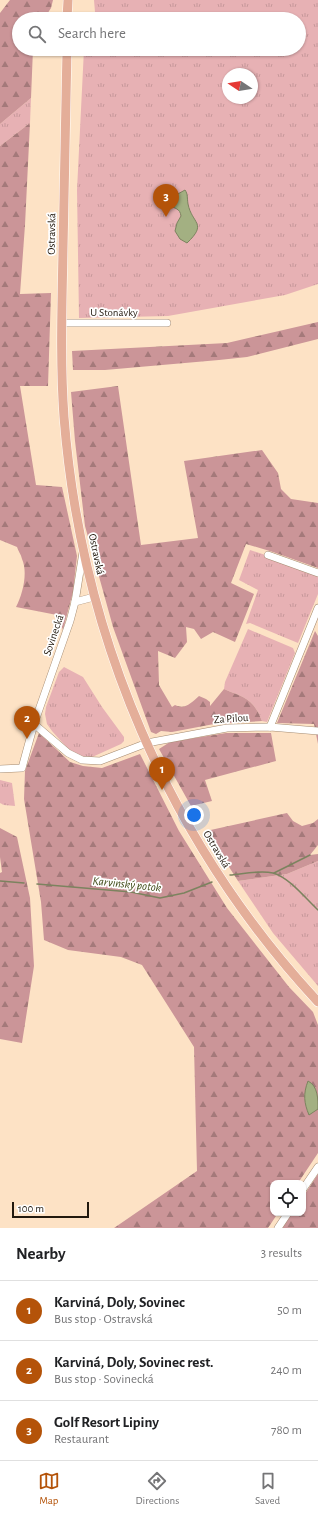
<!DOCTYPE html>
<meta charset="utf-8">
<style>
body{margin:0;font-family:"Alegreya Sans",sans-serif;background:#f2f2f2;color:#202124}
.controls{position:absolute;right:12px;bottom:12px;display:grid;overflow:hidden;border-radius:8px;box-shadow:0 1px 3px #0004}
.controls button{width:36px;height:36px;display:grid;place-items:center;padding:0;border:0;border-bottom:1px solid #e0e0e0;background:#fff;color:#202124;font:20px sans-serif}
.compass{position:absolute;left:222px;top:68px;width:36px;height:36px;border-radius:50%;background:#fff;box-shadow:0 1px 3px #0004;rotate:282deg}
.scale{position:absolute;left:12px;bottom:10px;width:77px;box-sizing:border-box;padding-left:4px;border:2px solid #22190e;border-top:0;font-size:11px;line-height:14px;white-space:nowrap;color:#22190e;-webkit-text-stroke:3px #fff;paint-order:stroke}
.you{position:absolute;left:194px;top:815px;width:14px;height:14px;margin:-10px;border:3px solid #fff;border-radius:50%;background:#1a73e8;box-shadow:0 0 0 6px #1a73e833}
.badge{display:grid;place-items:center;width:26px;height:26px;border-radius:50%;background:#b45309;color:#fff;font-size:13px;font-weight:700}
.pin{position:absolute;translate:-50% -33px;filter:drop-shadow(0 1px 2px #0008)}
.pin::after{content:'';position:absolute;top:21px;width:14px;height:12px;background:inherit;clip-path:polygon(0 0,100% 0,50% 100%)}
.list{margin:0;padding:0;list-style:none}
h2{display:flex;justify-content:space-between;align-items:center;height:52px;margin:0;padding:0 16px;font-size:17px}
h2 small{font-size:13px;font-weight:400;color:#757577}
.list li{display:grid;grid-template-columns:26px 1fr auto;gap:12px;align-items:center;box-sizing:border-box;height:60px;padding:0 16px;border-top:1px solid #e0e0e0}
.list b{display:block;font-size:15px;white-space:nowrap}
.list p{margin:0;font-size:13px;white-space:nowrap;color:#757577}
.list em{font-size:13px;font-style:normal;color:#757577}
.icon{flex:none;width:22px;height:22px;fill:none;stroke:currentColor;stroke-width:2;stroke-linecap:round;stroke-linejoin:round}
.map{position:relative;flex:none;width:318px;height:1228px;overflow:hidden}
.search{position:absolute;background:#fff;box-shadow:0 1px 3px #0004;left:12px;right:12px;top:12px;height:44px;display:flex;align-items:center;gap:10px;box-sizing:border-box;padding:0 14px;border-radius:22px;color:#757577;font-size:15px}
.sheet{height:232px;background:#fff}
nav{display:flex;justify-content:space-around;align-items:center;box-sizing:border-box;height:56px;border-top:1px solid #e0e0e0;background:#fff;font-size:11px;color:#757577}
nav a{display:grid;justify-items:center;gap:2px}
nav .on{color:#b45309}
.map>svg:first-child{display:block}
</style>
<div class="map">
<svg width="318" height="1228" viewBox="0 0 318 1228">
<defs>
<pattern id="grass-tufts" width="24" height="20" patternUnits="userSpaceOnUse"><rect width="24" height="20" fill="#e7b1b4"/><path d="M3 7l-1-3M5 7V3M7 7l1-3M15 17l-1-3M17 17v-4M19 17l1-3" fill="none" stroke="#c6989a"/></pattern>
<pattern id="forest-firs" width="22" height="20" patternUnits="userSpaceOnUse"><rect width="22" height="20" fill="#cb9598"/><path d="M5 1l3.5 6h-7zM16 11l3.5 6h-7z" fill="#a4797a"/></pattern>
</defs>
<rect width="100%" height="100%" fill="#fde2c5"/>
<g fill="url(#grass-tufts)" fill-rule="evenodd">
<path d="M94 0H318V284L285 295 168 316 79 318 77 190 84 49H299V19H93L95 12ZM228 74H252V98H228Z"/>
<polygon points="31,98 30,123 0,146 0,124"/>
<polygon points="250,550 299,566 318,576 318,594 298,643 250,623 246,624 258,590 239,580"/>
<path d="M248 629 293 648 295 653 267 722 262 721C253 698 245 698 224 689L225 682Z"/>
<polygon points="64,667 83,677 102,707 124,737 124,741 121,744 90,758 78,756 69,750 52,731 47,724 45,714 46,707 59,672"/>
<polygon points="0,780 12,783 15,806 4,805 0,803"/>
<polygon points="318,861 318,986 273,933 238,881 287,874"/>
</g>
<g fill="url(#forest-firs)">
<polygon points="10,0 53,0 51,8 44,19 19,19 19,49 33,49 31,98 0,124 0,13"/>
<path d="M30 123 25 225 20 294 51 293 48 386H20L36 485 62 487 77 556 73 592 63 630 57 615 16 607C23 594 28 572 22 559 21 554 18 551 17 547L0 540V146Z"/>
<polygon points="318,322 318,339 247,357 219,360 105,370 73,370 72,351 227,343"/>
<path d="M118 386 141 545 198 538 184 461 262 450 278 473 281 489 291 499 318 503V568L273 552 246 544 231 583 254 594 235 642 213 632 201 639 194 629 186 627 187 642 175 658 158 651 159 685 172 707 175 705C185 710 191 703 199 696L206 699 210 702V706L224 689C245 698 253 698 262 721L214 724 172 732 161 731 156 734 151 732 113 627 85 526 75 441 71 392Z"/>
<polygon points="315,631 318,636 318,744 314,724 277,723"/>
<polygon points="39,733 70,762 83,766 102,768 140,754 179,831 227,908 289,987 313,1012 318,1025 318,1153 298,1183 273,1183 273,1213 278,1213 268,1228 114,1228 197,1171 194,1047 142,965 121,957 68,950 44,940 41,902 24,799 25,771"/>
<polygon points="226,733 271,733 276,761 205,780 212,801 191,806 159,749 170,742"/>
<polygon points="287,813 293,821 302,826 313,823 318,819 318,845 310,855 318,854 318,861 287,874 238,881 206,831"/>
<polygon points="0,828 17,837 30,898 34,966 22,1043 0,1039 0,873 2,872 0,857"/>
<polygon points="318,1174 318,1228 282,1228 292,1213 303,1213 303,1197"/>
</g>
<g fill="#a3b082" stroke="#7c835f">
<path d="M185 190C188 194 187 198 188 204 192 224 208 223 187 243L180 239 175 231 177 223 181 216C180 208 175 209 169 205L166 201 170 195H176Z"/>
<path d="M308 1081C318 1086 318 1099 318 1109L309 1115C304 1103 303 1094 308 1081Z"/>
</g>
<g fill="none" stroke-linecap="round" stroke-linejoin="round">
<g stroke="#7c835f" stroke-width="1.5">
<polyline points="274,873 310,855"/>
<path d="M230 875C243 874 259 870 273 873 290 878 305 898 318 910"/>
<polyline points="0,881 24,883"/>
<polyline points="37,884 131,892 160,898 184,893 212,882"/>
</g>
<g stroke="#a58b71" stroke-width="8">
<g id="minor">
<polyline points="61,323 167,323"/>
<polyline points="268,555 318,573"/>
<polyline points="75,602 94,597"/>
<polyline points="34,724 68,753 82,760 100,761 147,743 227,728 270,727 318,731"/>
<polyline points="270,727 318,608"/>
<polyline points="0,769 22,768 34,724 70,621 75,602 83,552"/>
<polyline points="303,1189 318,1167"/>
<polyline points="278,1228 288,1213"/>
</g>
</g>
<g stroke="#fff" stroke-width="10">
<g id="major">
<polyline points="67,19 68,0"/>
<path d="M67 49C66 116 64 182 63 249 62 305 60 361 64 417 81 636 169 841 318 1002"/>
</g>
</g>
<use href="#minor" stroke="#fff" stroke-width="7"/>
<use href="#major" stroke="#e4ae99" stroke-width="9"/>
</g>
<g text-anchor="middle" stroke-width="3.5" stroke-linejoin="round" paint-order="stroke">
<g font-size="11" fill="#22190e" stroke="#fff">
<text transform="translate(51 234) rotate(-89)" y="4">Ostravská</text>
<text x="114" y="316">U Stonávky</text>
<text transform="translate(97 554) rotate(78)" y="4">Ostravská</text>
<text transform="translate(53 635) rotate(-71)" y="4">Sovinecká</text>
<text transform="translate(231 718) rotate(-4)" y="4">Za Pilou</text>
<text transform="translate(217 849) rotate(59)" y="4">Ostravská</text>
</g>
<g font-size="12" font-style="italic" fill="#3c4814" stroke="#fff">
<text transform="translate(127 884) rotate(6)" y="4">Karvinský potok</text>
</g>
</g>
</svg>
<div class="controls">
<button><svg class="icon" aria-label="locate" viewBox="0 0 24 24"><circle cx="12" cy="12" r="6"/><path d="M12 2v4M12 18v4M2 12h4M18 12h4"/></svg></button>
</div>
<svg class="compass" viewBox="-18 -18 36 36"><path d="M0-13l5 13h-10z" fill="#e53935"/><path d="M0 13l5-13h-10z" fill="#757577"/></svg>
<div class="scale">100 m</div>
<div class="you"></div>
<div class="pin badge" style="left:162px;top:790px">1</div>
<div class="pin badge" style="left:27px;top:739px">2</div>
<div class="pin badge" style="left:166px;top:217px">3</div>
<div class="search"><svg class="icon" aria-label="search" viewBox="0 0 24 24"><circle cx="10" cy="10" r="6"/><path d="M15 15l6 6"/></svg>Search here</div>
</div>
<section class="sheet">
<h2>Nearby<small>3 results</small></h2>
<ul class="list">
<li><span class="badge">1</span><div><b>Karviná, Doly, Sovinec</b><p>Bus stop · Ostravská</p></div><em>50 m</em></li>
<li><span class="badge">2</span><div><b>Karviná, Doly, Sovinec rest.</b><p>Bus stop · Sovinecká</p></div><em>240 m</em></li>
<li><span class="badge">3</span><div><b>Golf Resort Lipiny</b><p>Restaurant</p></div><em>780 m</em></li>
</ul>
</section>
<nav>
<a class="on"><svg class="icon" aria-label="map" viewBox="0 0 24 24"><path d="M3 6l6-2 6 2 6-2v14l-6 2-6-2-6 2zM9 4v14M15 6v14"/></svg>Map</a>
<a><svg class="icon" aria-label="directions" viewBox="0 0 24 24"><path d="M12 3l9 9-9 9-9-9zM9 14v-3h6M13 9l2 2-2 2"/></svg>Directions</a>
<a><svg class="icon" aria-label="saved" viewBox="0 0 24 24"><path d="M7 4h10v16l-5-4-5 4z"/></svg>Saved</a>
</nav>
